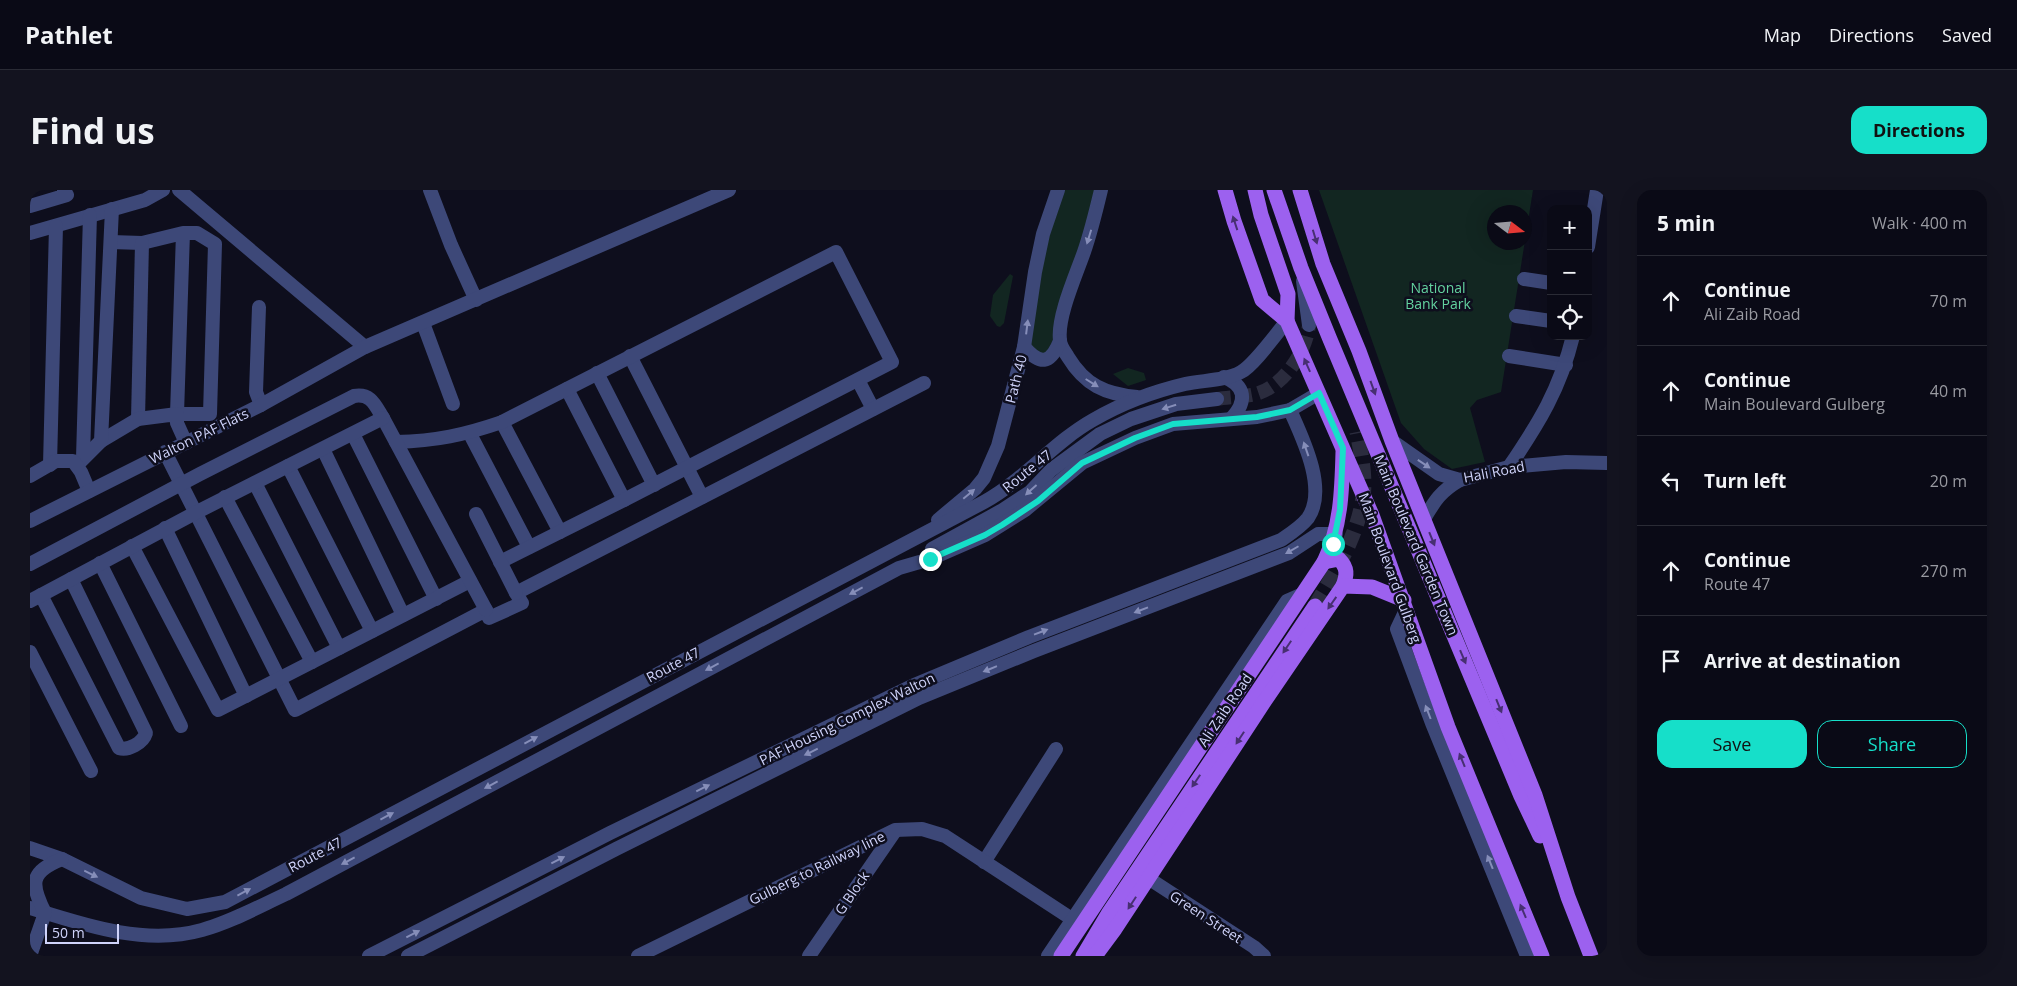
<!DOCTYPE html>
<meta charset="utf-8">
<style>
body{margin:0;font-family:"Open Sans",sans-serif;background:#13131f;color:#f1f3f6}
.controls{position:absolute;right:15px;top:15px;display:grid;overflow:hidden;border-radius:10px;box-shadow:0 5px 20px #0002}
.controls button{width:45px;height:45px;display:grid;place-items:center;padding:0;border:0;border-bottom:1px solid #2a2b35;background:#0a0a16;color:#f1f3f6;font:25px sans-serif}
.compass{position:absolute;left:1457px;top:15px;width:45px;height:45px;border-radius:50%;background:#0a0a16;box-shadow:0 5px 20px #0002;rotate:106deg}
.scale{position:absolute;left:15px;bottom:12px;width:74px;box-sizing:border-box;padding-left:5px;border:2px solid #cfd3fa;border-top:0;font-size:14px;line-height:18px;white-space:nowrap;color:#cfd3fa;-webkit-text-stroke:4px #0e0e1d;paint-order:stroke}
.stop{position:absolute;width:15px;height:15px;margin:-11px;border:4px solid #16dfc9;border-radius:50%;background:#fff}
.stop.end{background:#16dfc9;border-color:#fff;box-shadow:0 1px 5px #0008}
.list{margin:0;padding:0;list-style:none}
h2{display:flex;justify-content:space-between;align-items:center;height:65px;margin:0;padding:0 20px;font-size:21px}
h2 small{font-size:16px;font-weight:400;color:#999aa1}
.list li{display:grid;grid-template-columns:32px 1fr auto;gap:15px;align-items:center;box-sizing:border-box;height:90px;padding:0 20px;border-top:1px solid #2a2b35}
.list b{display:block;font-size:19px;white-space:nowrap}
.list p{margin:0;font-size:16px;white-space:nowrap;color:#999aa1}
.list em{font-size:16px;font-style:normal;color:#999aa1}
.actions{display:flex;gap:10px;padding:15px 20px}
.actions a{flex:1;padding:11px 0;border:1px solid #16dfc9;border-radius:15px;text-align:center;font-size:18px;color:#16dfc9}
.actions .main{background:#16dfc9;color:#111}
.icon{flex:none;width:28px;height:28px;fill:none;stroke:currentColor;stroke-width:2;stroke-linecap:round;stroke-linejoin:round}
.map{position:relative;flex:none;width:1577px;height:766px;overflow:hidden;border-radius:15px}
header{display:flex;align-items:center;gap:30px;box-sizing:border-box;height:70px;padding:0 25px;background:#0a0a16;border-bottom:1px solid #2a2b35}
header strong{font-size:24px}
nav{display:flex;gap:28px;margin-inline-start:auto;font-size:18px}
.intro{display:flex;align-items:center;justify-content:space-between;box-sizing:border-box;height:120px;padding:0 30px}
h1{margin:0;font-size:35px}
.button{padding:12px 22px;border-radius:15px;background:#16dfc9;color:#111;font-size:18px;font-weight:700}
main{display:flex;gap:30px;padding:0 30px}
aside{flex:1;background:#0a0a16;border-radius:15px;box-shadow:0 5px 20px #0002}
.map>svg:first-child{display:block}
</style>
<header>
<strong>Pathlet</strong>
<nav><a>Map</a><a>Directions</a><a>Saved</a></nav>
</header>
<div class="intro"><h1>Find us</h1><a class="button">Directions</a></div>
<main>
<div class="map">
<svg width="1577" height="766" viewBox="0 0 1577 766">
<rect width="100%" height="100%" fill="#0e0e1d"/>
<g fill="#122621" fill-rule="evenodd">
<polygon points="1028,0 1071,0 1030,138 1012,170 996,148"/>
<path d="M1289 0H1503L1471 202 1447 210 1440 218 1455 272 1422 279 1394 259 1371 233ZM1464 22H1494V52H1464Z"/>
<polygon points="980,84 983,86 974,133 970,137 967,136 960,126 963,105"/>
<polygon points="1098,178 1114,183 1116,190 1098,196 1083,184"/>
</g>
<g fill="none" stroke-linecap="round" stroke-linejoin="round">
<path stroke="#2b2c3e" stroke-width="14" stroke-dasharray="14 7" stroke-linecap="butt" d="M1187 209C1199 207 1213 207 1226 204 1254 196 1276 162 1279 135"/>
<path stroke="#2b2c3e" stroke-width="15" stroke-dasharray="15 8" stroke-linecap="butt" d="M1285 416C1304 384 1328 346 1333 307 1336 286 1331 263 1327 242"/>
<g stroke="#3d4878" stroke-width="14">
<polyline points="149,0 335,157"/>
<polyline points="400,0 421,55 446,110"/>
<path d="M1071 0C1066 21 1061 42 1054 62 1046 85 1027 127 1030 150 1030 156 1035 162 1038 167 1055 195 1075 204 1107 207"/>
<polyline points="0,16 37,5 34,0"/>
<polyline points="0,43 115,10 133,0"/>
<polyline points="81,52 112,53 153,43 167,43 185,54 180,224 147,224 153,43"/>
<polyline points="1558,57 1567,0"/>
<polyline points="1494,89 1521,93"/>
<polyline points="1273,91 1279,135"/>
<polyline points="229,117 226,202 231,215"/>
<polyline points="1486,126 1521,131"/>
<polyline points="393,133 423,214"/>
<path d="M994 157C1010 175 1020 175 1030 151"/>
<polyline points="600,166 672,307"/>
<polyline points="1479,166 1536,175"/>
<polyline points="567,183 624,295"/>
<path d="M1194 187C1216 196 1217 211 1202 228"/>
<polyline points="828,190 843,219"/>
<polyline points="537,199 594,310"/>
<polyline points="108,229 112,53"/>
<polyline points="472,232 530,342"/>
<polyline points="323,244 406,409"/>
<polyline points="440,244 499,357"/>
<polyline points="71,251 108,229 147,224 147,233 156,253"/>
<polyline points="1362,251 1409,284 1430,290 1479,277 1536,272 1577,273"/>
<path d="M366 252C406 251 434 245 472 232L806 62 862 172 594 310 470 372"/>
<polyline points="293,259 373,425"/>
<polyline points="135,262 265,520 456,420 459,428 492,413 486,403 894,193"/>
<polyline points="53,268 60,25"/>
<polyline points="20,275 26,36"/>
<polyline points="47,275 71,251 82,19"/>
<polyline points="258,276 342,441"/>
<path d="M1479 277C1509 233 1530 199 1543 146"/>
<polyline points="0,286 26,271 43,271 51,282 59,301"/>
<polyline points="225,293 309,458"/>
<polyline points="195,307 282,472"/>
<polyline points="446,324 486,403"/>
<path d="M1394 329C1405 310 1411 301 1430 290"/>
<polyline points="908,330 945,299 954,288 968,256 994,157 1005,82 1013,44 1028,0"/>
<polyline points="0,331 231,215 335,157 699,0"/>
<polyline points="135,338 216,506"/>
<polyline points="102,356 188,520 440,391"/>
<polyline points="902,359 971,321 1000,302 1021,280 1070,244 1101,229 1146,214 1187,209"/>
<polyline points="70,373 151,536"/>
<path d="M0 374 170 284 324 206C341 203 345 215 353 228L456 420"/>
<path d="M11 405 89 558C98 561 113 553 116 543L41 389"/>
<polyline points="0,411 165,323 353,228"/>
<polyline points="1376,420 1367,439 1402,533 1497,766"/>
<polyline points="0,462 61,581"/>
<path d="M0 658 32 669 111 708 157 719 195 712 954 312C994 290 1024 252 1063 230 1094 212 1121 202 1155 194 1173 190 1195 191 1211 182 1224 175 1246 144 1257 131"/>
<polyline points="954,672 1026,559"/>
<polyline points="1118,688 1224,757 1234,766"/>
<path d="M0 718C54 735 115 756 172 740 201 732 228 717 256 704L869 378 900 369 955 345 995 320 1052 273 1105 248 1143 234 1227 227 1260 220 1289 203"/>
<path d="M0 766 15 723C0 693 0 682 32 669"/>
<path d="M339 766 580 643 882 496 999 447 1251 350C1260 344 1271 337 1278 328 1298 299 1272 247 1260 220"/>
<polyline points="378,766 586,659 889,508 1004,461 1259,363 1288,344 1306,344"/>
<polyline points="608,766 865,640 892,639 915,646 1042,729"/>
<polyline points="779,766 865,641"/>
<polyline points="1018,766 1257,411 1273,404"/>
</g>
<g stroke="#9c61ef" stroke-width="15">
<polyline points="1195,0 1204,31 1232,110 1257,131 1342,325 1418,537 1512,766"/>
<polyline points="1225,0 1231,25 1258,104 1257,131"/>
<polyline points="1244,0 1271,78 1299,147 1491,606 1510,646"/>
<polyline points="1270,0 1293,74 1329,161 1362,251 1505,605 1538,707 1561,766"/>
<path d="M1294 372 1309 369C1318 378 1317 385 1313 396"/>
<path d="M1031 766 1294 372C1311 337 1312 301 1313 262"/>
<polyline points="1053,766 1078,724 1285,416"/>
<polyline points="1065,766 1085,739 1234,512 1313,396 1342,397 1374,410"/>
</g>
</g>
<defs><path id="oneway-solid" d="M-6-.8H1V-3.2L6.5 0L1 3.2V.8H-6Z" transform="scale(1.25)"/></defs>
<g fill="#472f71">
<use href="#oneway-solid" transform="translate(1205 33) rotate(-108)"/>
<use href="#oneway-solid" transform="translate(1285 47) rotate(73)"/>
<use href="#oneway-solid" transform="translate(1277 175) rotate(-114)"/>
<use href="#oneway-solid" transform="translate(1343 198) rotate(70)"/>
<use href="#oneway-solid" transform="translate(1402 349) rotate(68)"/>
<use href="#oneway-solid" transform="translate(1302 413) rotate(125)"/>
<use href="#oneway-solid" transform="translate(1257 457) rotate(124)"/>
<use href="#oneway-solid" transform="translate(1433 467) rotate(67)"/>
<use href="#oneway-solid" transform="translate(1469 516) rotate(68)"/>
<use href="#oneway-solid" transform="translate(1210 548) rotate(123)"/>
<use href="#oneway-solid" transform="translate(1432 570) rotate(-112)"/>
<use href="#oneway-solid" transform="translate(1166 591) rotate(124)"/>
<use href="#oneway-solid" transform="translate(1102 713) rotate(123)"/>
<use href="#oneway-solid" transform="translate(1493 721) rotate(-113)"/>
</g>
<g fill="#868eb9">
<use href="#oneway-solid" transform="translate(1059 47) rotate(107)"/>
<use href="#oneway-solid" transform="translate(997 137) rotate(-83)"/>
<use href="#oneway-solid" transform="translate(1062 193) rotate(32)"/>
<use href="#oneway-solid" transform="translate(1139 217) rotate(162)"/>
<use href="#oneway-solid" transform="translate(1276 259) rotate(-109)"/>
<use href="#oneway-solid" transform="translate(1394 274) rotate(34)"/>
<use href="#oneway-solid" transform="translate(1001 300) rotate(138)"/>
<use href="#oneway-solid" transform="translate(939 304) rotate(-40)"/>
<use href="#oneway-solid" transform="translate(1262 360) rotate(150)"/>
<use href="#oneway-solid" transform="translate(826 401) rotate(152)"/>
<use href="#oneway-solid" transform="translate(1111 420) rotate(159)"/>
<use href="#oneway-solid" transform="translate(1011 442) rotate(-21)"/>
<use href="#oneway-solid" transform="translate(682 477) rotate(152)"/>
<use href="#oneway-solid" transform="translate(960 479) rotate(158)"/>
<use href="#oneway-solid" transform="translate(1398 522) rotate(-111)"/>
<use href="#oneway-solid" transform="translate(501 550) rotate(-28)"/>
<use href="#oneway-solid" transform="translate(781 562) rotate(154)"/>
<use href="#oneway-solid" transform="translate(461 595) rotate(152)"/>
<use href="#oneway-solid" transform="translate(673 598) rotate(-26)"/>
<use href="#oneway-solid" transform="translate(357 626) rotate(-28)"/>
<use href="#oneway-solid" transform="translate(528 670) rotate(-27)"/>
<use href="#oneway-solid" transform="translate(318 671) rotate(152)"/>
<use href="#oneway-solid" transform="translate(1460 672) rotate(-112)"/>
<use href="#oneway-solid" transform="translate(61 684) rotate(26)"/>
<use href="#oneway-solid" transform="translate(214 702) rotate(-28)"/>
<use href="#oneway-solid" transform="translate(383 744) rotate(-27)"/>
</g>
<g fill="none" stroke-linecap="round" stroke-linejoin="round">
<polyline stroke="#16dfc9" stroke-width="6" points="900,369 955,345 972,335 1008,311 1052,273 1105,248 1143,234 1227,227 1260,220 1289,203 1313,258 1310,320 1303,354"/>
</g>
<g text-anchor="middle" stroke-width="5" stroke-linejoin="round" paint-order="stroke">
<g font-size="14" fill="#63d29f" stroke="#0e0e1d">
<text x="1408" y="103">National<tspan x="1408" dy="16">Bank Park</tspan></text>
</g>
<g font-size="14" fill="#cfd3fa" stroke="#0e0e1d">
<text transform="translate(986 189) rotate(-76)" y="5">Path 40</text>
<text transform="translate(169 246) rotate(-26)" y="5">Walton PAF Flats</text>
<text transform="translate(997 281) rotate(-39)" y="5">Route 47</text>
<text transform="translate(1464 282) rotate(-11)" y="5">Hali Road</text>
<text transform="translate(1386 355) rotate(67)" y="5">Main Boulevard Garden Town</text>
<text transform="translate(1360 378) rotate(70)" y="5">Main Boulevard Gulberg</text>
<text transform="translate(643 475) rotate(-28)" y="5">Route 47</text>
<text transform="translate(1195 520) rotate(-56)" y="5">Ali Zaib Road</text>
<text transform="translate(817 529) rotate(-26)" y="5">PAF Housing Complex Walton</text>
<text transform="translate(285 665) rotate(-28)" y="5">Route 47</text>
<text transform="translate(787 678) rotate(-26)" y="5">Gulberg to Railway line</text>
<text transform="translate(822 703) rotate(-56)" y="5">G Block</text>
<text transform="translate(1176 727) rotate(33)" y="5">Green Street</text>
</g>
</g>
</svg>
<div class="controls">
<button>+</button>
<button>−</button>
<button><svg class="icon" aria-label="locate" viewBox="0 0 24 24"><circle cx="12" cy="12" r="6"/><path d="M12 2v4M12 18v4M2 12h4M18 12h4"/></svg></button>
</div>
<svg class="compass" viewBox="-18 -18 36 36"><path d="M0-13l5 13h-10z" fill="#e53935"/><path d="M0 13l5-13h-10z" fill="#999aa1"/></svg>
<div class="scale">50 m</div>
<div class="stop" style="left:1303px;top:354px"></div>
<div class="stop end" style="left:900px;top:369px"></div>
</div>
<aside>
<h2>5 min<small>Walk · 400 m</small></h2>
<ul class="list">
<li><svg class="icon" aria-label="ahead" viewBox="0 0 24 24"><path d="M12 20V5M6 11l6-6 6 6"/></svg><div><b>Continue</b><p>Ali Zaib Road</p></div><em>70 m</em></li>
<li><svg class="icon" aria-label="ahead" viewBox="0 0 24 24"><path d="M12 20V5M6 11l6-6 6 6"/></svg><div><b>Continue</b><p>Main Boulevard Gulberg</p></div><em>40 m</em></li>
<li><svg class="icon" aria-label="left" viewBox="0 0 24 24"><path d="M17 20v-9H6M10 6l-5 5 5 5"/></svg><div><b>Turn left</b></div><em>20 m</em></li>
<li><svg class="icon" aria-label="ahead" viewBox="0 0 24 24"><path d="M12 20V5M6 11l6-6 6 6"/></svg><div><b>Continue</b><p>Route 47</p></div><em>270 m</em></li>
<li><svg class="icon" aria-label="arrive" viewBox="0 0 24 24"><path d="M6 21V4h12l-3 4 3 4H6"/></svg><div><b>Arrive at destination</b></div></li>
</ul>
<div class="actions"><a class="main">Save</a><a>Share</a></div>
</aside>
</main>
